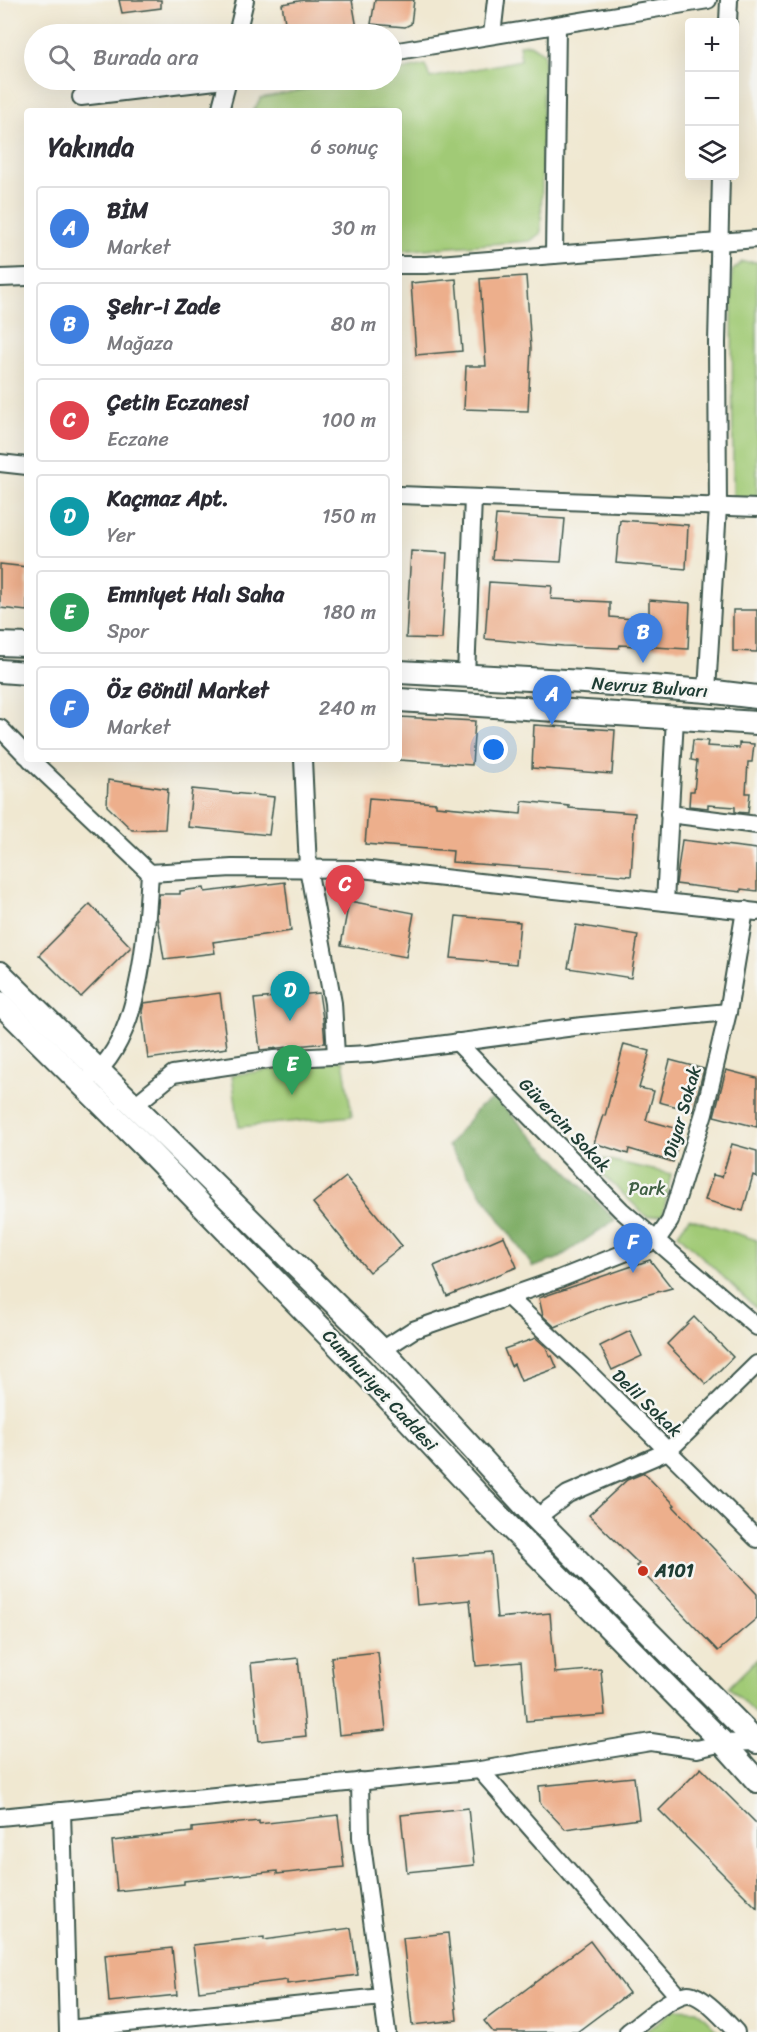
<!DOCTYPE html>
<html lang="tr">
<meta charset="utf-8">
<style>
body{margin:0;font-family:Sriracha,sans-serif;background:#f7f7f7;color:#2b2b33}
.controls{position:absolute;right:18px;top:18px;display:grid;overflow:hidden;border-radius:6px;box-shadow:0 6px 24px #0002}
.controls button{width:54px;height:54px;display:grid;place-items:center;padding:0;border:0;border-bottom:2px solid #e1e1e2;background:#fff;color:#2b2b33;font:30px sans-serif}
.you{position:absolute;left:494px;top:750px;width:21px;height:21px;margin:-15px;border:4px solid #fff;border-radius:50%;background:#1a73e8;box-shadow:0 0 0 9px #1a73e833}
.badge{display:grid;place-items:center;width:39px;height:39px;border-radius:50%;background:#b45309;color:#fff;font-size:20px;font-weight:700}
.pin{position:absolute;translate:-50% -50px;filter:drop-shadow(0 2px 3px #0008)}
.pin::after{content:'';position:absolute;top:32px;width:21px;height:18px;background:inherit;clip-path:polygon(0 0,100% 0,50% 100%)}
.list{margin:0;padding:0;list-style:none}
h2{display:flex;justify-content:space-between;align-items:center;height:78px;margin:0;padding:0 24px;font-size:26px}
h2 small{font-size:20px;font-weight:400;color:#7c7c81}
.list li{display:grid;grid-template-columns:39px 1fr auto;gap:18px;align-items:center;box-sizing:border-box;height:84px;margin:0 12px 12px;padding:0 12px;border:2px solid #e1e1e2;border-radius:6px}
.list b{display:block;font-size:22px;white-space:nowrap}
.list p{margin:0;font-size:20px;white-space:nowrap;color:#7c7c81}
.list em{font-size:20px;font-style:normal;color:#7c7c81}
.icon{flex:none;width:33px;height:33px;fill:none;stroke:currentColor;stroke-width:2;stroke-linecap:round;stroke-linejoin:round}
.map{position:relative;flex:none;width:757px;height:2032px;overflow:hidden}
.search{position:absolute;background:#fff;box-shadow:0 6px 24px #0002;left:24px;top:24px;width:378px;height:66px;display:flex;align-items:center;gap:15px;box-sizing:border-box;padding:0 21px;border-radius:33px;color:#7c7c81;font-size:22px}
.panel{position:absolute;background:#fff;box-shadow:0 6px 24px #0002;left:24px;top:108px;width:378px;height:654px;border-radius:6px}
.map>svg:first-child{display:block}
</style>
<div class="map">
<svg width="757" height="2032" viewBox="0 0 757 2032">
<rect width="100%" height="100%" fill="#f6f6f2"/>
<filter id="ink" filterUnits="userSpaceOnUse"><feTurbulence type="fractalNoise" baseFrequency=".0167" numOctaves="2"/><feDisplacementMap in="SourceGraphic" scale="12" xChannelSelector="R" yChannelSelector="G"/><feConvolveMatrix kernelMatrix="1 2 1 2 8 2 1 2 1" color-interpolation-filters="sRGB"/></filter>
<filter id="wash" filterUnits="userSpaceOnUse"><feTurbulence type="fractalNoise" baseFrequency=".008" numOctaves="4" result="noise"/><feDisplacementMap in="SourceGraphic" scale="24" xChannelSelector="R" yChannelSelector="G"/><feGaussianBlur stdDeviation="1.35" result="paint"/><feColorMatrix in="noise" values="0 0 0 0 0 0 0 0 0 0 0 0 0 0 0 0 0 1.4 0 .05"/><feComposite in="paint" operator="in"/></filter>
<g filter="url(#wash)">
<rect width="100%" height="100%" fill="#f0e8d1"/>
<g fill="#a1ca76" stroke="#608455" stroke-width="1.5">
<polygon points="530,44 544,53 541,233 530,241 399,251 399,111 253,111 261,98 353,80 392,80 392,72 425,65 430,78 521,60 519,45"/>
<polygon points="742,262 757,262 757,500 733,498 732,271"/>
<polygon points="343,1060 352,1116 239,1127 232,1075"/>
<polygon points="600,1158 671,1174 663,1215 647,1217 592,1164"/>
<polygon points="689,1218 757,1240 757,1309 678,1234"/>
<polygon points="757,1659 757,1715 729,1687"/>
<polygon points="675,2009 697,2010 719,2032 645,2032"/>
</g>
<polygon fill="#80ae67" stroke="#50764e" stroke-width="1.5" points="495,1098 615,1220 557,1259 533,1267 448,1146 479,1107"/>
<g id="blocks">
<g fill="#edaf8c">
<polygon points="119,0 161,0 161,8 122,13"/>
<polygon points="304,0 352,0 358,34 287,34 282,4"/>
<polygon points="375,0 414,0 411,24 405,27 371,24"/>
<polygon points="526,276 531,348 528,411 464,409 466,366 486,366 480,279"/>
<polygon points="456,279 462,351 416,355 411,283"/>
<polygon points="496,515 565,519 561,562 492,559"/>
<polygon points="620,520 688,525 686,569 616,563"/>
<polygon points="411,551 447,553 442,639 406,638"/>
<polygon points="0,564 27,567 27,611 0,608"/>
<polygon points="489,582 552,586 551,599 610,602 610,617 633,619 649,616 649,600 690,603 688,649 620,645 619,648 563,646 485,639"/>
<polygon points="733,610 757,610 757,652 733,651"/>
<polygon points="399,717 475,721 472,765 399,760"/>
<polygon points="534,725 615,730 612,774 532,768"/>
<polygon points="693,740 708,741 707,746 739,748 739,743 754,744 752,762 748,762 746,793 750,793 748,813 735,812 735,807 708,805 708,808 689,806 690,791 694,791 697,761 691,760"/>
<polygon points="108,780 168,789 165,829 132,830 107,806"/>
<polygon points="192,789 274,797 269,835 188,827"/>
<polygon points="369,798 436,803 436,806 521,814 522,801 569,806 569,808 635,813 631,876 452,862 453,851 365,844"/>
<polygon points="682,840 757,849 757,891 741,889 741,892 676,884"/>
<polygon points="285,882 291,931 213,942 215,953 164,959 157,916 159,894 180,894 180,891 204,888 205,892"/>
<polygon points="349,901 414,913 406,957 341,945"/>
<polygon points="90,904 131,947 81,997 39,955"/>
<polygon points="456,916 520,922 516,964 451,958"/>
<polygon points="576,925 638,935 631,978 568,968"/>
<polygon points="220,993 227,1048 148,1059 142,1011 144,1003"/>
<polygon points="319,993 323,1019 325,1043 260,1050 254,999"/>
<polygon points="624,1044 650,1051 639,1088 654,1091 646,1120 682,1130 673,1162 629,1149 628,1154 594,1143 603,1115 605,1116"/>
<polygon points="670,1060 704,1069 693,1111 659,1102"/>
<polygon points="726,1070 757,1078 757,1127 714,1116"/>
<polygon points="732,1144 757,1151 757,1177 753,1175 743,1211 705,1200 713,1175 722,1177"/>
<polygon points="346,1177 402,1246 369,1272 313,1203"/>
<polygon points="504,1236 517,1267 447,1296 434,1266"/>
<polygon points="650,1260 672,1288 605,1306 555,1327 543,1316 539,1298"/>
<polygon points="694,1317 733,1357 706,1384 667,1344"/>
<polygon points="630,1331 642,1356 612,1370 600,1346"/>
<polygon points="536,1338 546,1347 550,1357 552,1356 557,1368 521,1381 514,1364 511,1366 504,1349"/>
<polygon points="644,1473 675,1505 673,1506 757,1594 757,1618 718,1651 636,1566 639,1564 589,1515 627,1480"/>
<polygon points="491,1552 497,1618 550,1613 555,1673 601,1669 605,1715 526,1721 521,1662 476,1666 470,1600 417,1605 413,1559"/>
<polygon points="378,1652 386,1730 339,1735 331,1657"/>
<polygon points="298,1658 306,1736 259,1741 251,1663"/>
<polygon points="701,1768 757,1824 757,1908 659,1810"/>
<polygon points="634,1777 639,1819 565,1829 540,1803 539,1786"/>
<polygon points="468,1808 474,1865 407,1872 401,1815"/>
<polygon points="338,1815 344,1867 277,1874 277,1871 184,1881 184,1884 117,1891 112,1841 192,1832 192,1828 259,1821 259,1824"/>
<polygon points="351,1928 358,1975 287,1984 287,1980 199,1991 193,1945 264,1937 264,1940"/>
<polygon points="448,1933 457,2020 412,2025 403,1938"/>
<polygon points="590,1941 629,1993 577,2032 493,2032 484,2021"/>
<polygon points="172,1948 177,1995 109,2002 105,1955"/>
</g>
</g>
</g>
<g filter="url(#ink)">
<use href="#blocks" fill-opacity="0" stroke="#3e574c" stroke-width="1.5"/>
<g fill="none" stroke-linecap="round" stroke-linejoin="round">
<g stroke="#3e574c" stroke-width="20">
<g id="street">
<polyline points="728,22 729,0"/>
<polyline points="237,34 245,0"/>
<polyline points="492,35 496,0"/>
<polyline points="392,52 708,0"/>
<polyline points="81,97 224,80"/>
<polyline points="220,111 228,80"/>
<polyline points="554,255 557,25"/>
<polyline points="399,265 426,265 757,239"/>
<polyline points="0,278 27,277"/>
<polyline points="0,463 27,466"/>
<polyline points="399,495 757,508"/>
<polyline points="466,676 473,498"/>
<polyline points="707,691 718,507 717,343 721,176"/>
<polyline points="0,728 27,756"/>
<polyline points="30,759 150,873 232,868 361,869 757,912"/>
<polyline points="303,759 308,868 333,1003 336,1055"/>
<polyline points="669,814 757,825"/>
<polyline points="665,902 675,718"/>
<polyline points="457,1042 621,1210 757,1327"/>
<path d="M91 1077C142 1038 146 932 150 873"/>
<polyline points="135,1105 173,1074 274,1059 369,1054 582,1026 728,1012"/>
<polyline points="508,1297 581,1365 757,1539"/>
<polyline points="382,1350 413,1330 559,1279 657,1240 670,1221 704,1113 728,1012 745,910"/>
<polyline points="536,1518 568,1494 668,1451 757,1364"/>
<polyline points="480,1770 678,1996"/>
<polyline points="360,1781 361,1837 387,2032"/>
<polyline points="62,1811 68,2032"/>
<polyline points="0,1817 480,1770 651,1742 697,1749 723,1743 757,1742"/>
<polyline points="68,2029 382,1997"/>
<path d="M628 2032C641 2023 673 1994 688 1994 702 1994 727 2022 736 2032"/>
</g>
</g>
<g stroke="#3e574c" stroke-width="26">
<g id="secondary">
<polyline points="0,644 27,645"/>
<polyline points="0,671 27,673"/>
<polyline points="399,672 584,682 707,691 757,697"/>
<polyline points="399,700 757,723"/>
<polyline points="0,973 382,1350 536,1518 757,1742"/>
<polyline points="0,1003 145,1147 359,1367 485,1502 723,1743 757,1781"/>
</g>
</g>
<use href="#street" stroke="#fff" stroke-width="16"/>
<use href="#secondary" stroke="#fff" stroke-width="22"/>
</g>
</g>
<circle fill="#c8321e" stroke="#f6f6f2" stroke-width="2" cx="643" cy="1571" r="6"/>
<g text-anchor="middle" stroke-width="5" stroke-linejoin="round" paint-order="stroke">
<g font-size="18" fill="#1f3d34" stroke="#f6f6f2">
<text transform="translate(650 687) rotate(4)" y="6">Nevruz Bulvarı</text>
<text transform="translate(682 1112) rotate(-74)" y="6">Diyar Sokak</text>
<text transform="translate(565 1125) rotate(46)" y="6">Güvercin Sokak</text>
<text transform="translate(380 1390) rotate(47)" y="6">Cumhuriyet Caddesi</text>
<text transform="translate(647 1403) rotate(44)" y="6">Delil Sokak</text>
</g>
<g font-size="18" fill="#406044" stroke="#f6f6f2">
<text x="647" y="1195">Park</text>
</g>
<g font-size="18" font-weight="bold" fill="#1f3d34" stroke="#f6f6f2" text-anchor="start">
<text x="655" y="1577">A101</text>
</g>
</g>
</svg>
<div class="controls">
<button>+</button>
<button>−</button>
<button><svg class="icon" aria-label="layers" viewBox="0 0 24 24"><path d="M12 4l9 5-9 5-9-5zM3 14l9 5 9-5"/></svg></button>
</div>
<div class="you"></div>
<div class="pin badge" style="left:552px;top:725px;background:#3f7fe0">A</div>
<div class="pin badge" style="left:643px;top:663px;background:#3f7fe0">B</div>
<div class="pin badge" style="left:345px;top:915px;background:#e0444e">C</div>
<div class="pin badge" style="left:290px;top:1021px;background:#0f9aa8">D</div>
<div class="pin badge" style="left:292px;top:1095px;background:#2e9e5b">E</div>
<div class="pin badge" style="left:633px;top:1273px;background:#3f7fe0">F</div>
<div class="search"><svg class="icon" aria-label="search" viewBox="0 0 24 24"><circle cx="10" cy="10" r="6"/><path d="M15 15l6 6"/></svg>Burada ara</div>
<section class="panel">
<h2>Yakında<small>6 sonuç</small></h2>
<ul class="list">
<li><span class="badge" style="background:#3f7fe0">A</span><div><b>BİM</b><p>Market</p></div><em>30 m</em></li>
<li><span class="badge" style="background:#3f7fe0">B</span><div><b>Şehr-i Zade</b><p>Mağaza</p></div><em>80 m</em></li>
<li><span class="badge" style="background:#e0444e">C</span><div><b>Çetin Eczanesi</b><p>Eczane</p></div><em>100 m</em></li>
<li><span class="badge" style="background:#0f9aa8">D</span><div><b>Kaçmaz Apt.</b><p>Yer</p></div><em>150 m</em></li>
<li><span class="badge" style="background:#2e9e5b">E</span><div><b>Emniyet Halı Saha</b><p>Spor</p></div><em>180 m</em></li>
<li><span class="badge" style="background:#3f7fe0">F</span><div><b>Öz Gönül Market</b><p>Market</p></div><em>240 m</em></li>
</ul>
</section>
</div>
